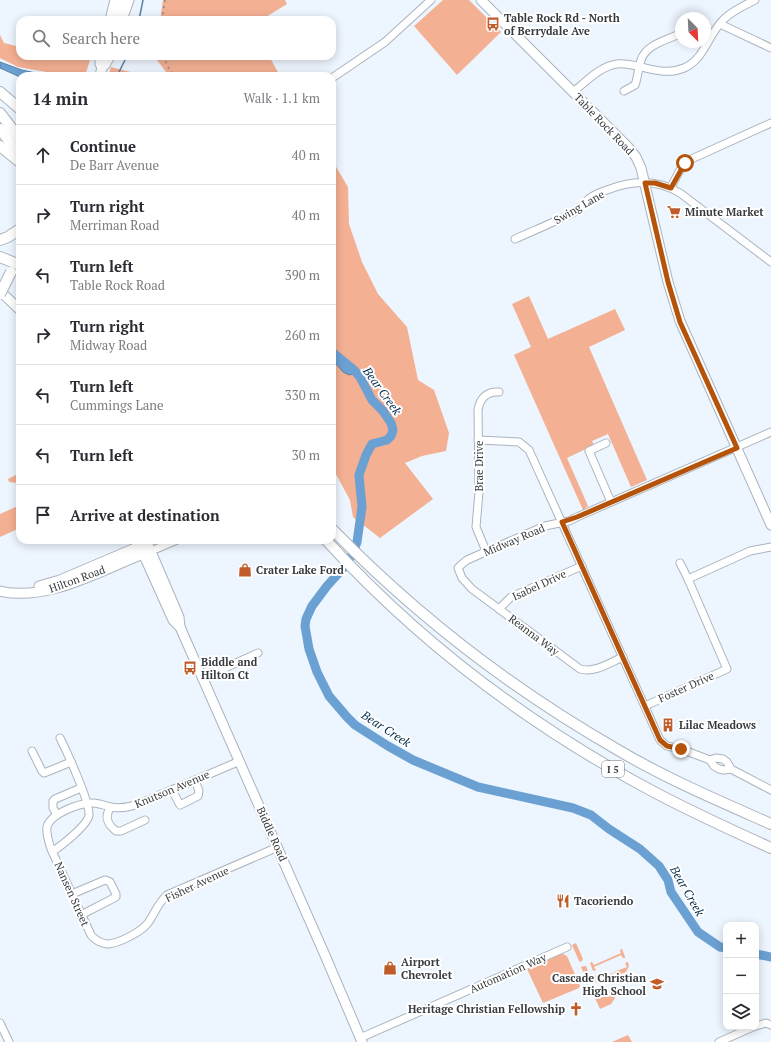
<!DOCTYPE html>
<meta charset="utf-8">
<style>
body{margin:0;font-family:"PT Serif",serif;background:#f2f2f3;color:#2b2b33}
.controls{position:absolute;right:12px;bottom:12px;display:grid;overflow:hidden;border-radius:8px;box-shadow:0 2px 10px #0003}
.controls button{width:36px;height:36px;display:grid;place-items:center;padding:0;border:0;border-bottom:1px solid #e1e1e2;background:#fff;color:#2b2b33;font:20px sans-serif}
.compass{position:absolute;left:675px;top:12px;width:36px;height:36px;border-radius:50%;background:#fff;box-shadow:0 2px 10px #0003;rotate:156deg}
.stop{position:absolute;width:12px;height:12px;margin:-9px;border:3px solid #b45309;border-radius:50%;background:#fff}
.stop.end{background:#b45309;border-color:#fff;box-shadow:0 1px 4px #0008}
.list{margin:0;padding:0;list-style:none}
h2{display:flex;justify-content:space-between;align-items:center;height:52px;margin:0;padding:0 16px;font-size:17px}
h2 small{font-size:13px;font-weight:400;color:#7c7c81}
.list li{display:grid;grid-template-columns:26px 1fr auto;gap:12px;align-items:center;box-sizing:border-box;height:60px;padding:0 16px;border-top:1px solid #e1e1e2}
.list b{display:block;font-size:15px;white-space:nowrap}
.list p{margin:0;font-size:13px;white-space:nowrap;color:#7c7c81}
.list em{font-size:13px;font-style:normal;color:#7c7c81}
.icon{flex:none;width:22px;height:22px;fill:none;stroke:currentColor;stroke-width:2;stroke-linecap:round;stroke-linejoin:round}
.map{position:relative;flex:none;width:771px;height:1042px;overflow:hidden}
.search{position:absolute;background:#fff;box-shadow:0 2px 10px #0003;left:16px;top:16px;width:320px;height:44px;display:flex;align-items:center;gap:10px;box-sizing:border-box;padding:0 14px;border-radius:12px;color:#7c7c81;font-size:15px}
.panel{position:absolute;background:#fff;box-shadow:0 2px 10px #0003;left:16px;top:72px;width:320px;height:472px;border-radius:12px}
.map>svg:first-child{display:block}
</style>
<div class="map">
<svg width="771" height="1042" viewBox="0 0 771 1042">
<rect width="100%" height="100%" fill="#edf5fe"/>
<g fill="#f4b093">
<polygon points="163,0 285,0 287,4 261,20 160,20"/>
<polygon points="443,0 469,0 501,32 457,75 414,26"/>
<polygon points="0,35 4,43 20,47 20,56 68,56 90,60 85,76 52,73 18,67 0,58"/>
<polygon points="154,56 269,56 280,76 169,76"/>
<polygon points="111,67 146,76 108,76"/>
<polygon points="332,160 348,187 349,224 362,262 378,294 407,327 418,380 434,390 449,433 446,451 422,456 405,463 433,499 380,538 353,517 350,500 332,467"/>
<polygon points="529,296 548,339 615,309 625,330 589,347 647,480 631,487 608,434 592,441 594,445 567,458 588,506 583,510 514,355 531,347 512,304"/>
<polygon points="18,474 20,478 19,488 17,483 9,482 8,479"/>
<polygon points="20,505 20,528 0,537 0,514"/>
<polygon points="576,943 583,959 581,962 579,961 572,945"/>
<polygon points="621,949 622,949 625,957 625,958 623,958 621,955 594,967 596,970 593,971 590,963 592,962 594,965 621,953 620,950"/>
<polygon points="560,954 563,954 567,956 580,986 579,988 543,1003 527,969"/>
<polygon points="628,962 629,966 626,972 616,976 614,972 627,967 625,963"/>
<polygon points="584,966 586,966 589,974 597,976 598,979 613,973 614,977 598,983 593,979 586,978 581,967"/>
<polygon points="620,987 635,993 629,996 628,994 621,996 619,992 616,992 614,994 615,998 611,1004 600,1009 595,998"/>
<polygon points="628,1035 632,1042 611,1042 612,1042"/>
</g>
<g fill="#6ba0d3" stroke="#5b82a7">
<polygon points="0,62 22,70 49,76 20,77 0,68"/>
<polygon points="332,349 352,364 355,368 353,374 349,375 343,372 332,359"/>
</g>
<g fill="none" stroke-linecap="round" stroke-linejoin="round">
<g stroke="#5b82a7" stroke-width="1.5">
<polyline points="139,20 143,0"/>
<polyline points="117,76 127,56"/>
</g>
<g stroke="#6ba0d3" stroke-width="9">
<polyline points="332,352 354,370 360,377 372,400 383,411 391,423 393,430 391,436 387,440 372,444 366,455 359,475 362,507 357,542 353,553 346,565 327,586 312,606 306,619 305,626 309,649 317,672 329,696 347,717 355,725 388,746 413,760 478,787 573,808 591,815 609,829 640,849 659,866 668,880 671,892 698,932 720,947 726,948"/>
<polyline points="756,954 771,957"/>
</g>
<g stroke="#aab4be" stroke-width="9">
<g id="minor">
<polyline points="720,24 771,48"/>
<polyline points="332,78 385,42 431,0"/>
<path d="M624 91 635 85C638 77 638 68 641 60 646 45 664 41 677 35"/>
<path d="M573 92C586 82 600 66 617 64 639 62 661 78 684 68 705 59 708 34 724 19 732 11 745 5 755 0"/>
<polyline points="671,187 680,170 687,161 771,123"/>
<path d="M515 239C535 230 555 222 574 212 580 208 584 203 590 198 595 194 601 192 607 190 632 180 657 179 680 193L771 262"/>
<polyline points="478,440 519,442 529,450 660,740 667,746 681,749 710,760 714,766 719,769 724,770 731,769"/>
<polyline points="606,443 589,451 611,502"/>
<polyline points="151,551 177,540"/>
<path d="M486 551 476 527 479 492 478 410C480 398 487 391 499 392"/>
<polyline points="680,563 688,579"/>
<polyline points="499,609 511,597 582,566"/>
<path d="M623 657C609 663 595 673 580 669L472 589 462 578 458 568 462 564 467 560 545 526 569 521 577 517 771 432"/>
<polyline points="203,678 258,653"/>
<polyline points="645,706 727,669 688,579 750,551 771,547"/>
<polyline points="32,751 42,771 44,773 71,762"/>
<polyline points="710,760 716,758 723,759 727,762 731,769 771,790"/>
<path d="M240 761 141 803C131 807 121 809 110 807 104 805 98 803 92 803 79 803 50 814 47 827 46 835 49 842 51 849L91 935C95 940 100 943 107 944 118 944 141 932 148 923 155 913 158 903 167 895L278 847"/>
<polyline points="172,790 180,805 198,796 199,791 195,780"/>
<path d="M111 807C104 816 107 824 116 831H121L145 820"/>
<polyline points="57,815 53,808 53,801 55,799 81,788"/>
<path d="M53 851C61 846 88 825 89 815 90 802 67 752 60 738"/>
<polyline points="72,894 105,880 110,882 116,894 116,897 112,899 81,915"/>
<polyline points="0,1023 9,1042"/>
<polyline points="756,1026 766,1023 771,1025"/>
<polyline points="360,1038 567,947"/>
<polyline points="719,1042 753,1027"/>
</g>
</g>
<g stroke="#aab4be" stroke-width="11">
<g id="major">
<polyline points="481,0 628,147 636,157 641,168 668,282 680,321 771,525"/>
<polyline points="119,15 122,0"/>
<polyline points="110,20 115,0"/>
<polyline points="122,20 129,0"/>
<polyline points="100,56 100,64 102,67"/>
<polyline points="100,76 102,67 105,65 110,56"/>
<polyline points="0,291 20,310"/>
<polyline points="146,540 179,617 180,627 324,953 362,1042"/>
<polyline points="141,549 173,620 180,627"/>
<polyline points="39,586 60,580 147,543"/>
<path d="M0 591C49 603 106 567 151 551"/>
</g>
</g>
<g stroke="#aab4be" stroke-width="12">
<g id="highway">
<polyline points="0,92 20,109"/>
<polyline points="0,113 20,139"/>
<polyline points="0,129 20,155"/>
<polyline points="0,146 20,162"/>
<polyline points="0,240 8,237 20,229"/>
<polyline points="0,257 20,265"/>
<path d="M332 529C417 616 513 690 618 750 667 779 719 801 771 824"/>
<path d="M326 540C419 642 532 727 654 792 692 812 731 830 771 848"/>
</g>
</g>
<use href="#minor" stroke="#fff" stroke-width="7"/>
<use href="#major" stroke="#fff" stroke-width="9"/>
<use href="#highway" stroke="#fff" stroke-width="10"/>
<g stroke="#82888e" stroke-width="1.5" stroke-dasharray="2 4" stroke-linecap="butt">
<polyline points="162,20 165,0"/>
<polyline points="163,56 169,69 175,76"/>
</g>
<g stroke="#aab4be" stroke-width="12" stroke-linecap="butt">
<polyline id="highway-bridge" points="0,294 11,272"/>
</g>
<use href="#highway-bridge" stroke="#fff" stroke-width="10"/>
</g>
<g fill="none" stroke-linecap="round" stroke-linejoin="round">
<polyline stroke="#b45309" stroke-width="5" points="681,749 667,746 660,740 562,522 577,517 737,448 680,322 668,282 645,183 655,183 671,188 685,163"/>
</g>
<defs>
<g id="bus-bare" transform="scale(1.08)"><path d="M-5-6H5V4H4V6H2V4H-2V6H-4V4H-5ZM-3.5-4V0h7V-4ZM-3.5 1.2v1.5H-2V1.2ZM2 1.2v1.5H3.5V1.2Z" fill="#c05b2a" stroke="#fff" stroke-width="2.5" paint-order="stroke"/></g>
<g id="supermarket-bare" transform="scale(1.08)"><path d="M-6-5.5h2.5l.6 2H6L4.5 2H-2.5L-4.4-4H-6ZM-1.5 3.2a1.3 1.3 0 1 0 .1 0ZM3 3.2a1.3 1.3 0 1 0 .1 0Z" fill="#c05b2a" stroke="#fff" stroke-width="2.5" paint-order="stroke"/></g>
<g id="shop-bare" transform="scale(1.08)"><path d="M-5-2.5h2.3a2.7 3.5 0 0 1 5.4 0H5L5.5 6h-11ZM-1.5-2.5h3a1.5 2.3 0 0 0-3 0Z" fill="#c05b2a" stroke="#fff" stroke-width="2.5" paint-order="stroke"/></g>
<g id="building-bare" transform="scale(1.08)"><path d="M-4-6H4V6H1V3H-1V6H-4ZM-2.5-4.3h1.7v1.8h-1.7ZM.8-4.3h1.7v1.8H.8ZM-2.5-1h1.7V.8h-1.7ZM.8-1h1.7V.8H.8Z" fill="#c05b2a" stroke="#fff" stroke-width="2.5" paint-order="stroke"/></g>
<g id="restaurant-bare" transform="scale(1.08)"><path d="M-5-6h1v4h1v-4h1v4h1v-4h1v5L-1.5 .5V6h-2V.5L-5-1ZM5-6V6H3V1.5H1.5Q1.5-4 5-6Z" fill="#c05b2a" stroke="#fff" stroke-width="2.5" paint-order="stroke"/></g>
<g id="school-bare" transform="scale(1.08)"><path d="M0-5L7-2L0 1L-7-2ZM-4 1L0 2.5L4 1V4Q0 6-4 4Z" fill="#c05b2a" stroke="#fff" stroke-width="2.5" paint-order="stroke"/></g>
<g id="church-bare" transform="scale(1.08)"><path d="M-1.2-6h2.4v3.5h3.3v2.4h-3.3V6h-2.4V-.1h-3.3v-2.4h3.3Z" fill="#c05b2a" stroke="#fff" stroke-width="2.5" paint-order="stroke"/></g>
</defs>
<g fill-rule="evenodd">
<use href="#bus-bare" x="493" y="24"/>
<use href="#supermarket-bare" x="674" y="212"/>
<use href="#shop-bare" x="245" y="570"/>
<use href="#bus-bare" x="190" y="668"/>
<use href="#building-bare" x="668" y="725"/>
<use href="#restaurant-bare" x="563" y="901"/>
<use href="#shop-bare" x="390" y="968"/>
<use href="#school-bare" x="657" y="984"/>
<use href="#church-bare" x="576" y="1009"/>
</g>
<g text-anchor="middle" stroke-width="4" stroke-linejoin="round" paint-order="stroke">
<rect fill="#fff" stroke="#737679" stroke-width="1" x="602" y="761" width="22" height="16" rx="3"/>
<g font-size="10" font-weight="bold" fill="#373b3f">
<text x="613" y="773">I 5</text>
</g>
<g font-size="11" font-weight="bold" fill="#373b3f" stroke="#fff" text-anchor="start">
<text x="504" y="22">Table Rock Rd - North<tspan x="504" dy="13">of Berrydale Ave</tspan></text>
<text x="685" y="216">Minute Market</text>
<text x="256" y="574">Crater Lake Ford</text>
<text x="201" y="666">Biddle and<tspan x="201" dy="13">Hilton Ct</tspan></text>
<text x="679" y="729">Lilac Meadows</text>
<text x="574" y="905">Tacoriendo</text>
<text x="401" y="966">Airport<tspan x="401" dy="13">Chevrolet</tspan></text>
<text x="646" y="982" text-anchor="end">Cascade Christian<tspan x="646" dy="13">High School</tspan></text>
<text x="565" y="1013" text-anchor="end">Heritage Christian Fellowship</text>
</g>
<g font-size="11" fill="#373b3f" stroke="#fff">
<text transform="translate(604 124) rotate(46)" y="4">Table Rock Road</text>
<text transform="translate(579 207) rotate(-30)" y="4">Swing Lane</text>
<text transform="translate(479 466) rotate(-90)" y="4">Brae Drive</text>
<text transform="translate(514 540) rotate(-23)" y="4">Midway Road</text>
<text transform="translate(77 579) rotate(-20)" y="4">Hilton Road</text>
<text transform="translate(539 585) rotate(-25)" y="4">Isabel Drive</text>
<text transform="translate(534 635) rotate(37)" y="4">Reanna Way</text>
<text transform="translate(686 687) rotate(-24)" y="4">Foster Drive</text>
<text transform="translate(172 789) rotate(-23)" y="4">Knutson Avenue</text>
<text transform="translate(272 834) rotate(66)" y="4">Biddle Road</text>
<text transform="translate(197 884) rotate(-25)" y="4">Fisher Avenue</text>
<text transform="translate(72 894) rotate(66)" y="4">Nansen Street</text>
<text transform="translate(508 973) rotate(-24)" y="4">Automation Way</text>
</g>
<g font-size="12" font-style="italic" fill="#042d4e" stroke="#fff">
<text transform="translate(382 391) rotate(54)" y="4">Bear Creek</text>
<text transform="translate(386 729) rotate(33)" y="4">Bear Creek</text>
<text transform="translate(687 891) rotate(60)" y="4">Bear Creek</text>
</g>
</g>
</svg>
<div class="controls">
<button>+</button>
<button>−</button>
<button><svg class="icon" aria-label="layers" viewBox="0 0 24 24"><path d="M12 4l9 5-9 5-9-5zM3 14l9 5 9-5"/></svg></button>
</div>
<svg class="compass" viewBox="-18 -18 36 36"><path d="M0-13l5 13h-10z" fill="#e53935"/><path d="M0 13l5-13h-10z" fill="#7c7c81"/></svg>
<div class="stop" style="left:685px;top:163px"></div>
<div class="stop end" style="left:681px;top:749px"></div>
<div class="search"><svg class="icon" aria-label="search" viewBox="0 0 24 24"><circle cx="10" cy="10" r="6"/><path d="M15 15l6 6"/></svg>Search here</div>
<section class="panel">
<h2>14 min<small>Walk · 1.1 km</small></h2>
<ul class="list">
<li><svg class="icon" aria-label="ahead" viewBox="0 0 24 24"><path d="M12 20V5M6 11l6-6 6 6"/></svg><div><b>Continue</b><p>De Barr Avenue</p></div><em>40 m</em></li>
<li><svg class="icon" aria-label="right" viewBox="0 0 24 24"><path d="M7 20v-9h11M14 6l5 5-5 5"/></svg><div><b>Turn right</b><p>Merriman Road</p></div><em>40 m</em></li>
<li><svg class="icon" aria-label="left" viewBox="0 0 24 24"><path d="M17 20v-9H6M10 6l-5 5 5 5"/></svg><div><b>Turn left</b><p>Table Rock Road</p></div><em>390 m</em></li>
<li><svg class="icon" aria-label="right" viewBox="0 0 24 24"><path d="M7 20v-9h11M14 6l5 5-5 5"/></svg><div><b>Turn right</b><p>Midway Road</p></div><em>260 m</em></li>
<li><svg class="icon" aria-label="left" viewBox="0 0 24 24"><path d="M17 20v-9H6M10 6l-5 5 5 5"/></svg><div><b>Turn left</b><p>Cummings Lane</p></div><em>330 m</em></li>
<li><svg class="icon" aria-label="left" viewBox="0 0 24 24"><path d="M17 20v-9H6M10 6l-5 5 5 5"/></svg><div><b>Turn left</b></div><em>30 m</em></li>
<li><svg class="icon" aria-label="arrive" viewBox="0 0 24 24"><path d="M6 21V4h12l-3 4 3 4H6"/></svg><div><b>Arrive at destination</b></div></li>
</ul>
</section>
</div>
